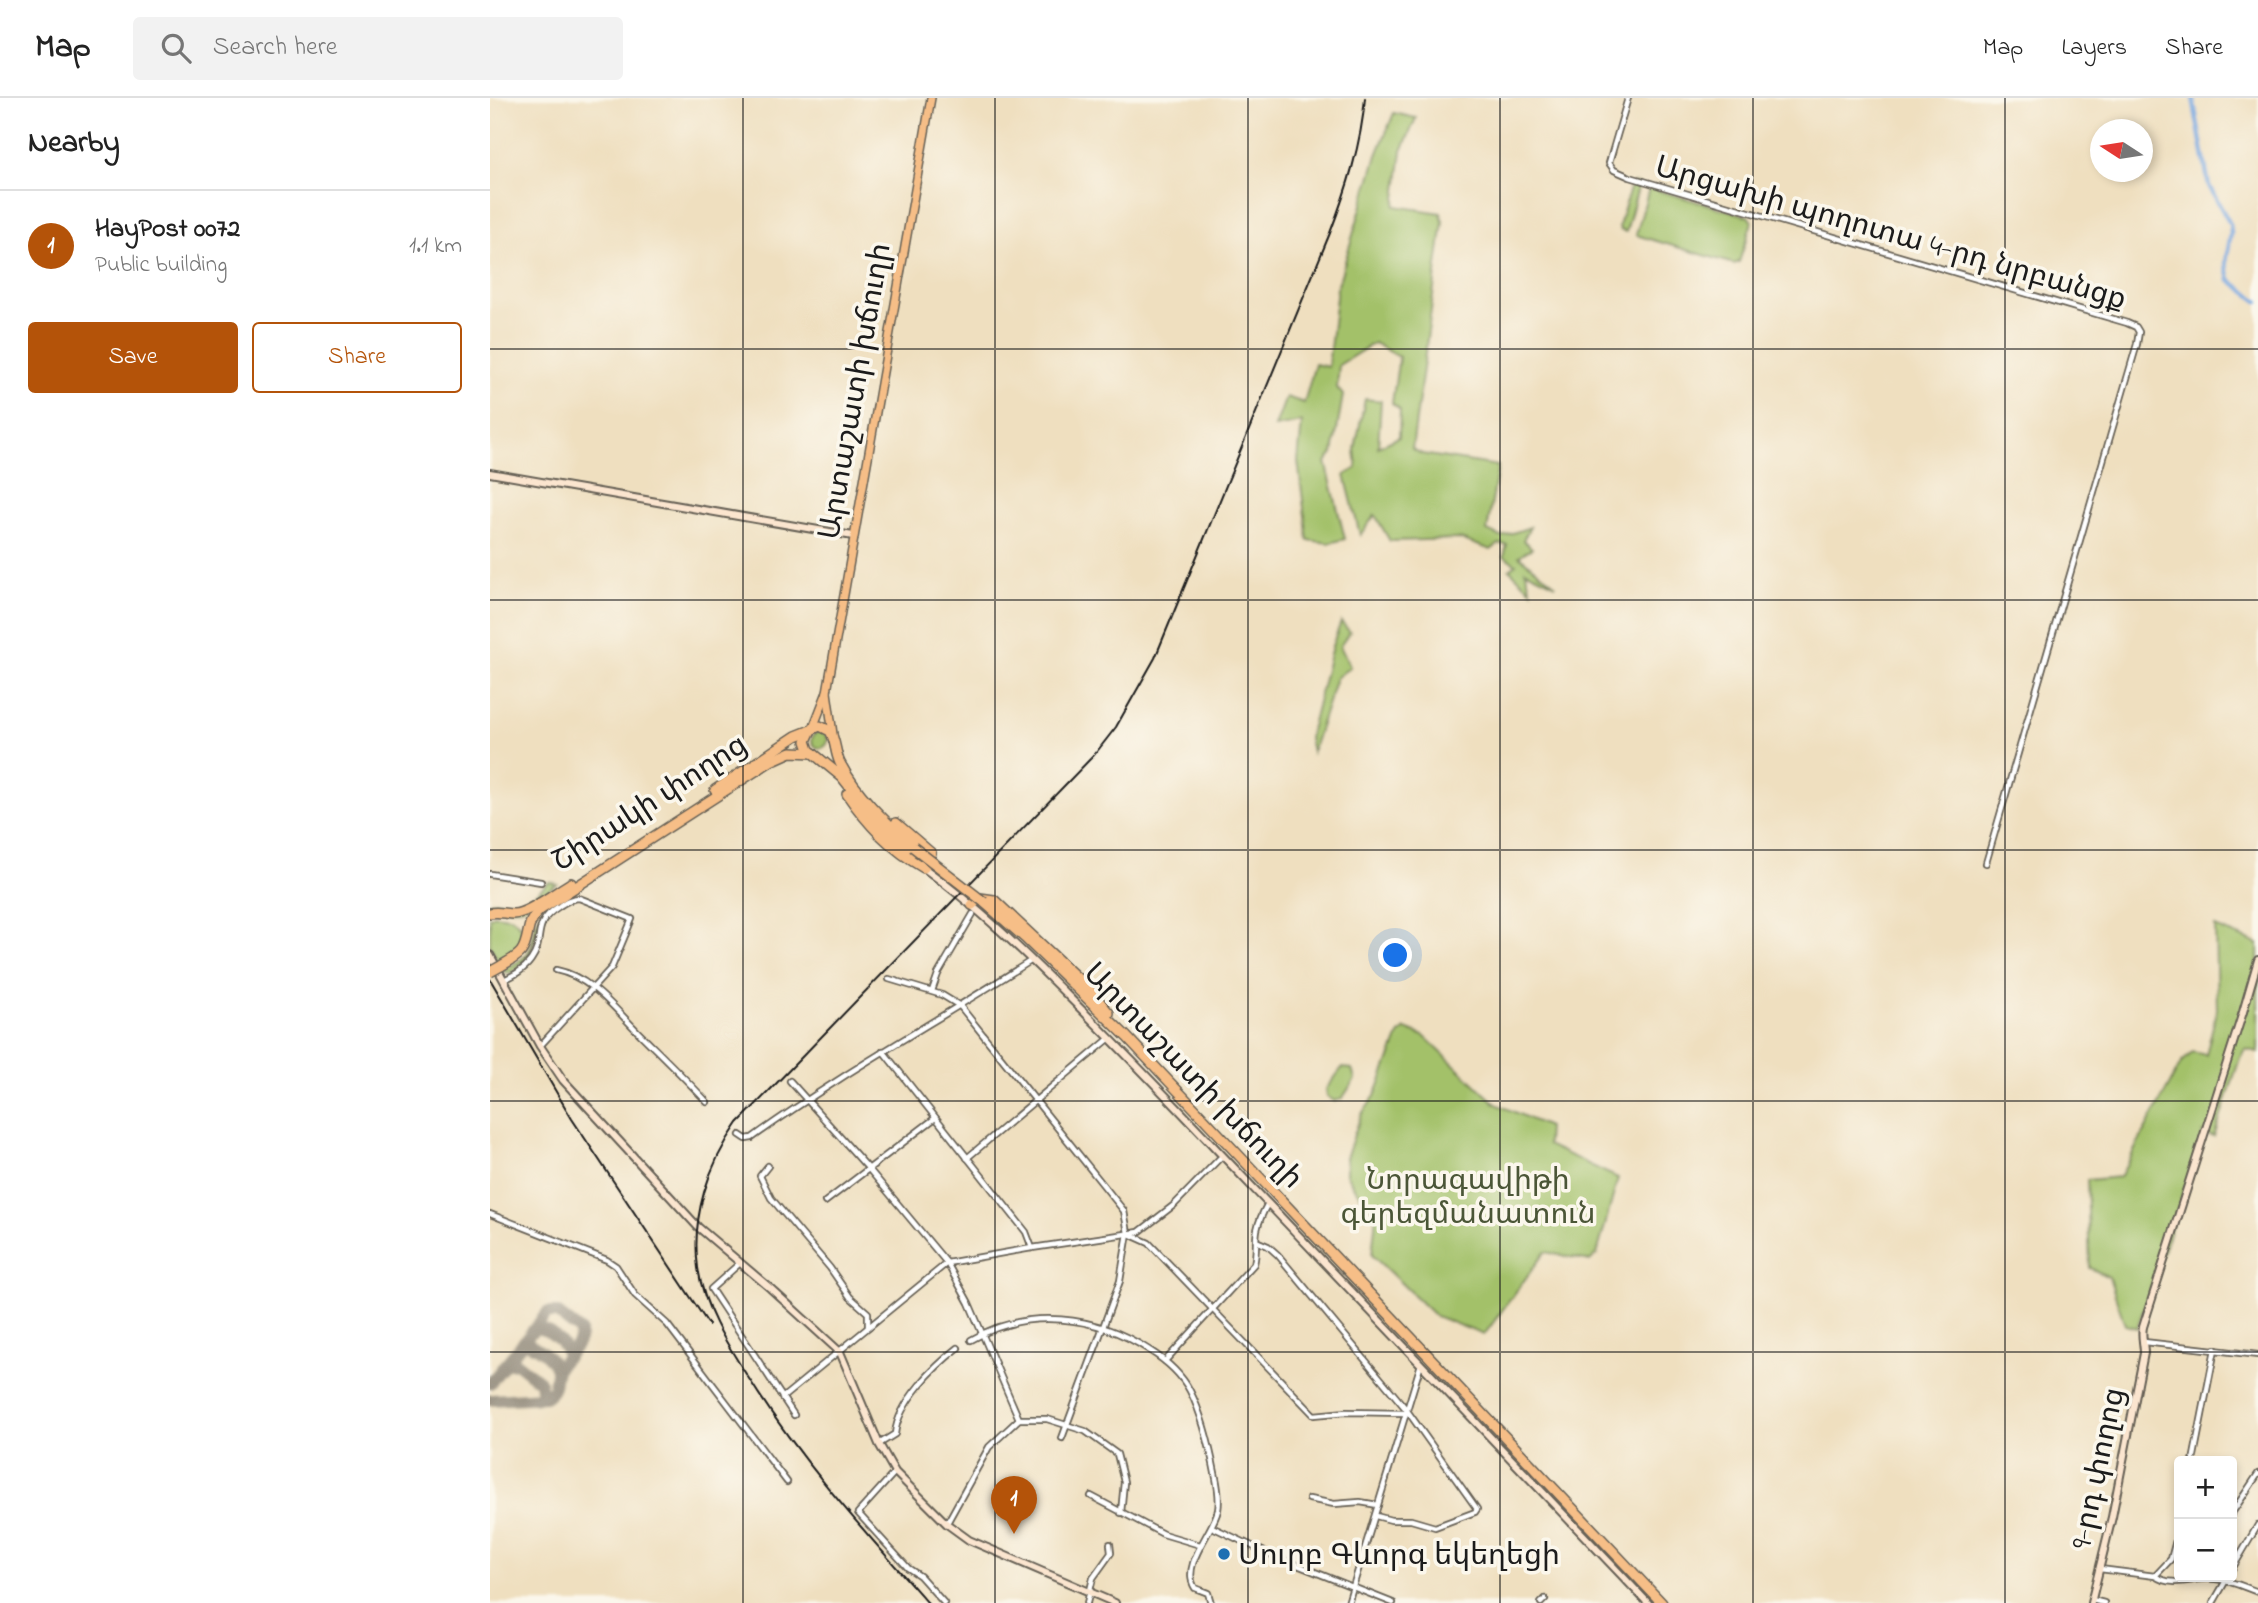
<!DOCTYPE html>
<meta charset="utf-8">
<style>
body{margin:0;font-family:"Indie Flower","Noto Sans Armenian",sans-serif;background:#f2f2f2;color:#222}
.controls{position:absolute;right:21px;bottom:21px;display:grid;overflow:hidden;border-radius:7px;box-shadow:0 4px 10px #0003}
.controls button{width:63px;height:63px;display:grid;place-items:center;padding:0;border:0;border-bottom:2px solid #e0e0e0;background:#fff;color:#222;font:35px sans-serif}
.compass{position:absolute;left:1600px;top:21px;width:63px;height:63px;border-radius:50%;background:#fff;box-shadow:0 4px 10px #0003;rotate:282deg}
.you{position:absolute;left:906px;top:858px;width:24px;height:24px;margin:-18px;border:5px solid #fff;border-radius:50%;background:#1a73e8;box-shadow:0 0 0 10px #1a73e833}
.badge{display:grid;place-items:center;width:46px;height:46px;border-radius:50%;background:#b45309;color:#fff;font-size:23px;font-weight:700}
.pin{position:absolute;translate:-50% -58px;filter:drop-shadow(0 2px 4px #0008)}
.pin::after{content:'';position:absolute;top:37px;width:24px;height:21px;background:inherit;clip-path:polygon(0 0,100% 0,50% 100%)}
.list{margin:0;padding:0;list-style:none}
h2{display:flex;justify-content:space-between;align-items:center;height:91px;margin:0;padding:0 28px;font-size:30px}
h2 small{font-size:23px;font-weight:400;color:#767676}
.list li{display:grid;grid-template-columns:46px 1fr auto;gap:21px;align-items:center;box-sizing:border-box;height:112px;padding:0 28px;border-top:2px solid #e0e0e0}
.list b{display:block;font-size:26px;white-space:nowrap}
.list p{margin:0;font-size:23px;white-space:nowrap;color:#767676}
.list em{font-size:23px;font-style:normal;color:#767676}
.actions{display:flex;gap:14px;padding:21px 28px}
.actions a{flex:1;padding:16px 0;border:2px solid #b45309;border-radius:7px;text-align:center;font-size:24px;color:#b45309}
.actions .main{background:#b45309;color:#fff}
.icon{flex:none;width:38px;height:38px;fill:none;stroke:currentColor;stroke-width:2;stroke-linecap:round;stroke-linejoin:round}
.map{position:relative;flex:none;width:1768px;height:1505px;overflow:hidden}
header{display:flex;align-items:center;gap:42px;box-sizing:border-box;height:98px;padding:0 35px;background:#fff;border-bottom:2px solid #e0e0e0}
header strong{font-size:33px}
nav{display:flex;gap:38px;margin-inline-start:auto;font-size:24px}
.search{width:490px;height:63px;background:#f2f2f2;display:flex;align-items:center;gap:18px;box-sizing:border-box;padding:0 24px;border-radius:7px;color:#767676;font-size:26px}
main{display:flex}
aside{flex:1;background:#fff}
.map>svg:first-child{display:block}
</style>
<header>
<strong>Map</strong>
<div class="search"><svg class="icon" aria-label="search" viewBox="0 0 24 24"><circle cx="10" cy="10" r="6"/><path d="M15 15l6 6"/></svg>Search here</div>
<nav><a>Map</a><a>Layers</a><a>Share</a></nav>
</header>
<main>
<aside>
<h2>Nearby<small></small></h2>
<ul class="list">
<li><span class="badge">1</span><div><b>HayPost 0072</b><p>Public building</p></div><em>1.1 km</em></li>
</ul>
<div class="actions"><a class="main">Save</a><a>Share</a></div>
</aside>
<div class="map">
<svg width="1768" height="1505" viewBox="0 0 1768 1505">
<rect width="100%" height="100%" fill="#fbf7ec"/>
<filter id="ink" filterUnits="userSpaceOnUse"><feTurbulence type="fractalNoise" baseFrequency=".0143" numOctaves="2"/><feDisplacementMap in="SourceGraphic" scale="14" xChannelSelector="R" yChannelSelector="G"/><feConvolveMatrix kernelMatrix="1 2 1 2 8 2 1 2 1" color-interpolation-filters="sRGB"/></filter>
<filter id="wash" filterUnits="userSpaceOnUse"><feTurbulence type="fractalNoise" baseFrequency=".00686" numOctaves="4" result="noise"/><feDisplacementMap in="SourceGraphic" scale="28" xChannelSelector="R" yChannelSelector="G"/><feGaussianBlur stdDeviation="1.57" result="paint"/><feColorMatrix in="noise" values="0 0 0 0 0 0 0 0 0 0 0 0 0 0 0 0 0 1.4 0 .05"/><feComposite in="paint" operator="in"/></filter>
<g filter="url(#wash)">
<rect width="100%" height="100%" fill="#efdfbf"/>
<g fill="#a3c169" stroke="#606e42" stroke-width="2">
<polygon points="904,15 926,20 912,53 905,108 951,115 953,124 922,351 932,356 1008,368 997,433 1011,439 1040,429 1033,442 1042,450 1029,458 1066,487 1035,472 1041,492 1019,471 1026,466 1014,458 1017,447 1009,446 1001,452 970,441 900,443 885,417 870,437 855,377 867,370 865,351 875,301 891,303 888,349 909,339 910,312 902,305 909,259 884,245 849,267 847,290 853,297 843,355 836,364 855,441 839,445 818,442 808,363 812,324 785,329 796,299 814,305 825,266 838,269 847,190 887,57"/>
<polygon points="1144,85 1149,86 1136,134 1130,132 1129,128 1141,87"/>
<polygon points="1159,90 1258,118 1262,124 1249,164 1244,166 1146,137"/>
<polygon points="851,524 860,534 850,548 860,569 846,580 822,654 819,640 842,548"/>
<circle cx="330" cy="642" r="8"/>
<path d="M59 784 67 786 32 810 0 811V804C10 802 20 805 29 804 40 802 51 791 59 784Z"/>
<path d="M58 812C38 835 53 857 20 875L14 874 13 872C19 868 27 865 33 860 50 846 35 827 58 812Z"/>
<path d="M5 817C10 818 17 818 22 820 33 826 35 841 28 851 23 857 15 860 8 863L0 847V819Z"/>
<polygon points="1725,829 1768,846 1768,954 1755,951 1750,960 1724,1039 1713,1035 1647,1230 1635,1227 1619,1179 1600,1170 1597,1082 1630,1079 1691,965 1703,954 1716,957 1727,911"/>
<polygon points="915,931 934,938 1006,1006 1058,1029 1057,1047 1128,1080 1107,1156 1100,1163 1055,1154 994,1237 945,1218 882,1157 886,1118 863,1088 856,1076 856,1060 871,1017 885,998 909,937"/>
<polygon points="852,970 862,971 865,981 852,1001 844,1003 837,998 836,991"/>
</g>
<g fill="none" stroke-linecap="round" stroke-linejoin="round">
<polyline stroke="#73a4de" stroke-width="4.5" points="1703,0 1719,88 1740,126 1741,135 1736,164 1740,182 1768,203"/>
<g stroke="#867e6e" stroke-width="12">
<path d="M44 1231C57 1229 77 1245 77 1259"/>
<path d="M31 1247 36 1245C48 1249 63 1260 66 1272"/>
<polyline points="15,1266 26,1265 50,1284 52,1295 47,1299"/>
<path d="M0 1285 57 1215H67L90 1233C92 1248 74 1258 68 1270 62 1282 69 1291 55 1299L0 1302"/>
</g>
</g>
</g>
<g filter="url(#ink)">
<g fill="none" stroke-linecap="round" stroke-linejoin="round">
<g stroke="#666055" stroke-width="8">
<g id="street">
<polyline points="1138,0 1119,65 1124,72 1140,79 1637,225 1646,229 1649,234 1647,246 1496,765"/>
<polyline points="0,776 51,784"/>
<path d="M66 872C101 879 124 910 148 934 171 957 195 980 217 1004"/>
<polyline points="399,881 452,897 470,908 634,1113 638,1135 630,1183 572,1340"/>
<path d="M14 882C24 877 34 872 41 862 56 841 40 827 68 809 75 804 81 800 89 800L142 821 122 869 50 948"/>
<polyline points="442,893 448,876 483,816"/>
<polyline points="393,953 536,1134 542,1150"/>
<polyline points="300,983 378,1070 457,1165 479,1205 529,1321"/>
<path d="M250 1037 256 1041 262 1040C352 975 449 922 542 862"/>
<polyline points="477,1060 620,940"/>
<polyline points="278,1068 270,1078 281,1100 340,1170 360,1199 378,1215 378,1229"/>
<polyline points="335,1104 444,1021"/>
<polyline points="0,1116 117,1162 126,1168 145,1197 177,1226 297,1384"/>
<polyline points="639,1136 659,1145 824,1317 856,1314 914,1315"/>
<polyline points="766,1143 778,1148 788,1157 916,1311 987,1411 985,1414 945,1429 921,1422 901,1422 886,1418"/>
<polyline points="250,1165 221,1191 304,1317"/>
<path d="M481 1242C537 1209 606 1217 659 1252 675 1262 691 1275 700 1293 712 1316 721 1354 726 1380 728 1390 730 1401 728 1412 723 1434 690 1468 705 1490L718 1495 721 1505"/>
<polyline points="1654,1244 1768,1257"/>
<path d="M675 1263 764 1166C767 1155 765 1143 767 1132 769 1122 773 1114 778 1105"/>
<polyline points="292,1300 457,1165 542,1150 649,1134 684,1107 732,1058"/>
<path d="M389 1346 405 1336C408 1304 445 1268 468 1250"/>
<polyline points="1703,1363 1725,1251"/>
<polyline points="405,1374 368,1415 418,1470 430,1478 454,1505"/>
<polyline points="601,1398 673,1436 710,1447"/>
<polyline points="819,1401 844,1406 870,1404 888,1407"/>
<polyline points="1742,1415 1768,1376"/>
<polyline points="457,1425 499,1349 529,1321 557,1321 595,1333 627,1356 634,1384 631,1415"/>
<polyline points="722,1429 777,1455 903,1505"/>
<polyline points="1610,1471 1665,1478 1681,1461 1689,1431"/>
<polyline points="1742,1471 1768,1427"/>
<path d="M1665 1478C1684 1491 1705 1478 1725 1481 1740 1482 1754 1489 1768 1494"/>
<polyline points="1602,1502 1614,1505"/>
<polyline points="597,1505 603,1480 621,1455 620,1446"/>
<polyline points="858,1505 931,1266"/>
<polyline points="1051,1505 1055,1501"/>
<polyline points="1723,1505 1738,1479"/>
</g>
</g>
<g stroke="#666055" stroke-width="10">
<g id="secondary">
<polyline points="0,375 363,438"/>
<path d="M434 770C489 810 532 852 580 900 631 951 681 1003 731 1056 873 1206 1015 1356 1158 1505"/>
<polyline points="0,857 50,948 73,982 208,1129 280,1190 350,1254 389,1346 405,1374 457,1426 479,1442 625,1505"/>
<path d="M1601 1505 1622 1419 1654 1255C1654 1246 1651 1238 1653 1229L1753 914 1768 862"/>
</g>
</g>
<g stroke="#666055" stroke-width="10">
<g id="primary">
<polyline points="337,594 343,636"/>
<polyline points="323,630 337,594 441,0"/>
</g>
</g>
<g stroke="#666055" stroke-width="12">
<g id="highway">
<polyline points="225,692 306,638 321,632"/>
<path d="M357 696C378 727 401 751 434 770L441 755 406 725"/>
<path d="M421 755 384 720 352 679 319 652 316 643 321 632 330 628 340 633C346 643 345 655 350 665 367 698 396 724 423 749"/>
<polyline points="494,804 535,840 637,939 1172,1505"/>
<polyline points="482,807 490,800 504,802 600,892 619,915"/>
<path d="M0 815C9 813 15 816 23 816 38 816 67 793 81 785"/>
<path d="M11 868C17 864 26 860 31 854 41 841 34 825 50 812L281 663 301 654 323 655"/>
</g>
</g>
<use href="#street" stroke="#fff" stroke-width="4.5"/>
<use href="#secondary" stroke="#fbe5cf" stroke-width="6"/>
<use href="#primary" stroke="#f6be87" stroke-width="7"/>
<use href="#highway" stroke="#f6be87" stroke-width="9"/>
<g stroke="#1c1c1c" stroke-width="2">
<polyline points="0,881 82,1021 219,1227"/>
<path d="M438 1505C373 1432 308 1360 256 1276 235 1243 214 1210 208 1170 201 1119 218 1067 248 1025L605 656 626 629 665 560 840 135C857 91 871 47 875 0"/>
</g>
<g stroke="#666055" stroke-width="12" stroke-linecap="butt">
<g id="highway-bridge">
<polyline points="423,749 494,804"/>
<polyline points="0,874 11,868"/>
</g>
</g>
<use href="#highway-bridge" stroke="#f6be87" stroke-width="9"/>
</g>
</g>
<path fill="none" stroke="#1c1c1c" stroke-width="2" stroke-opacity="0.55" d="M253 0V1505M505 0V1505M758 0V1505M1010 0V1505M1263 0V1505M1515 0V1505M0 251H1768M0 502H1768M0 752H1768M0 1003H1768M0 1254H1768"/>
<circle fill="#1f6fb2" stroke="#fbf7ec" stroke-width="2.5" cx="734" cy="1456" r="7"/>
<g text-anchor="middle" stroke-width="7" stroke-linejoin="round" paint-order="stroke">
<g font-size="30" fill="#1c1c1c" stroke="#fbf7ec">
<text transform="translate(1401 134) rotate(16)" y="10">Արցախի պողոտա 4-րդ նրբանցք</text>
<text transform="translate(364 293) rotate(-80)" y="10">Արտաշատի խճուղի</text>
<text transform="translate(159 704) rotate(-33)" y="10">Շիրակի փողոց</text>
<text transform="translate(704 977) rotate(46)" y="10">Արտաշատի խճուղի</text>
<text transform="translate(1607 1370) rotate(-78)" y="10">9-րդ փողոց</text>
</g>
<g font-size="30" fill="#4b5637" stroke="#fbf7ec">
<text x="978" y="1091">Նորագավիթի<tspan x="978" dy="34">գերեզմանատուն</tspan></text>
</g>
<g font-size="30" fill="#1c1c1c" stroke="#fbf7ec" text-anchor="start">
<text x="748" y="1466">Սուրբ Գևորգ եկեղեցի</text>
</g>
</g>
</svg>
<div class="controls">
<button>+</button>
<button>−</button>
</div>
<svg class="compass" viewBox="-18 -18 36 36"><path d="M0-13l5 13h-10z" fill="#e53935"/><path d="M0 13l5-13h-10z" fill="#767676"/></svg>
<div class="you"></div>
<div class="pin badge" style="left:524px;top:1436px">1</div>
</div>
</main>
